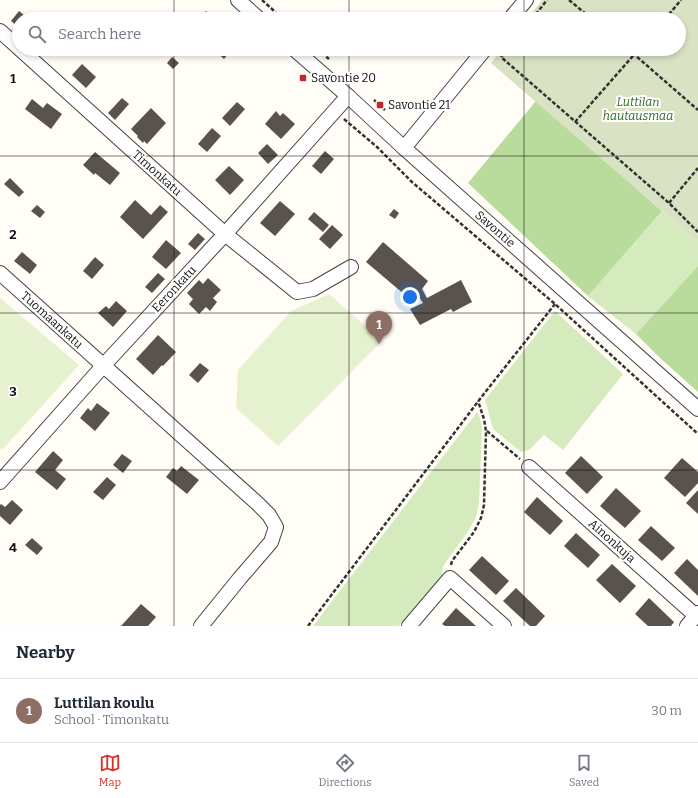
<!DOCTYPE html>
<meta charset="utf-8">
<style>
body{margin:0;font-family:Bitter,serif;background:#f2f2f3;color:#1f2937}
.you{position:absolute;left:410px;top:297px;width:14px;height:14px;margin:-10px;border:3px solid #fff;border-radius:50%;background:#1a73e8;box-shadow:0 0 0 6px #1a73e833}
.badge{display:grid;place-items:center;width:26px;height:26px;border-radius:50%;background:#d93025;color:#fff;font-size:13px;font-weight:700}
.pin{position:absolute;translate:-50% -33px;filter:drop-shadow(0 1px 2px #0008)}
.pin::after{content:'';position:absolute;top:21px;width:14px;height:12px;background:inherit;clip-path:polygon(0 0,100% 0,50% 100%)}
.list{margin:0;padding:0;list-style:none}
h2{display:flex;justify-content:space-between;align-items:center;height:52px;margin:0;padding:0 16px;font-size:17px}
h2 small{font-size:13px;font-weight:400;color:#747a83}
.list li{display:grid;grid-template-columns:26px 1fr auto;gap:12px;align-items:center;box-sizing:border-box;height:64px;padding:0 16px;border-top:1px solid #e0e1e3}
.list b{display:block;font-size:15px;white-space:nowrap}
.list p{margin:0;font-size:13px;white-space:nowrap;color:#747a83}
.list em{font-size:13px;font-style:normal;color:#747a83}
.icon{flex:none;width:22px;height:22px;fill:none;stroke:currentColor;stroke-width:2;stroke-linecap:round;stroke-linejoin:round}
.map{position:relative;flex:none;width:698px;height:626px;overflow:hidden}
.search{position:absolute;background:#fff;box-shadow:0 2px 6px #0003;left:12px;right:12px;top:12px;height:44px;display:flex;align-items:center;gap:10px;box-sizing:border-box;padding:0 14px;border-radius:22px;color:#747a83;font-size:15px}
.sheet{height:116px;background:#fff}
nav{display:flex;justify-content:space-around;align-items:center;box-sizing:border-box;height:56px;border-top:1px solid #e0e1e3;background:#fff;font-size:11px;color:#747a83}
nav a{display:grid;justify-items:center;gap:2px}
nav .on{color:#d93025}
.map>svg:first-child{display:block}
</style>
<div class="map">
<svg width="698" height="626" viewBox="0 0 698 626">
<rect width="100%" height="100%" fill="#fffdf5"/>
<g fill="#d5ebbd">
<polygon points="662,211 698,242 698,266 636,334 588,296"/>
<polygon points="555,311 623,374 563,450 544,435 529,450 521,452 493,429 485,400"/>
<polygon points="477,412 479,415 482,427 479,503 476,517 469,530 443,566 442,577 437,583 399,626 313,626"/>
</g>
<g fill="#b9dc9c">
<polygon points="536,101 662,211 588,296 468,183"/>
<polygon points="698,266 698,392 659,357 636,334"/>
</g>
<polygon fill="#d9e3c4" points="542,0 698,0 698,242 491,63 502,49 679,49 679,19 527,19"/>
<g fill="#e6f2cf">
<polygon points="329,294 382,341 278,446 236,408 238,370 291,311"/>
<polygon points="0,298 79,365 2,450 0,448"/>
</g>
<g fill="#5a524d">
<polygon points="19,11 29,19 19,19 19,35 12,30 16,25 11,21"/>
<polygon points="206,11 214,19 203,19 200,17"/>
<polygon points="213,49 232,49 224,59"/>
<polygon points="172,57 179,63 173,69 167,63"/>
<polygon points="82,64 96,77 86,88 72,75"/>
<polygon points="122,98 129,104 115,120 108,113"/>
<polygon points="32,99 43,108 47,103 62,114 51,129 25,109"/>
<polygon points="237,102 245,109 230,126 222,118"/>
<polygon points="151,108 166,123 147,144 144,141 143,143 137,137 138,136 131,129"/>
<polygon points="276,111 280,116 283,113 295,124 281,139 265,124"/>
<polygon points="212,128 221,136 207,152 198,144"/>
<polygon points="267,144 278,155 268,164 258,153"/>
<polygon points="325,151 334,159 321,174 312,166"/>
<polygon points="95,152 120,173 110,185 95,173 94,175 83,165"/>
<polygon points="229,166 244,180 230,195 215,180"/>
<polygon points="10,178 24,192 19,197 4,184"/>
<polygon points="135,200 151,215 160,205 168,212 143,239 120,217"/>
<polygon points="280,201 295,214 275,236 260,223"/>
<polygon points="37,205 45,212 40,218 31,211"/>
<polygon points="394,209 399,213 395,219 389,215"/>
<polygon points="314,212 329,225 323,232 308,219"/>
<polygon points="332,225 343,235 330,249 319,239"/>
<polygon points="198,233 205,239 195,250 188,244"/>
<polygon points="166,240 181,253 166,269 152,257"/>
<polygon points="383,242 428,281 422,289 427,298 461,280 472,302 453,312 451,309 420,325 410,309 423,303 417,294 411,300 366,262"/>
<polygon points="22,252 37,265 30,274 14,261"/>
<polygon points="95,257 104,265 92,279 83,271"/>
<polygon points="158,273 165,279 152,293 145,287"/>
<polygon points="208,278 221,290 213,298 217,302 210,311 206,307 199,314 189,304 193,299 187,293 199,280 203,284"/>
<polygon points="116,301 127,311 113,327 98,313 106,306 109,309"/>
<polygon points="158,335 176,352 163,366 162,365 153,375 136,359"/>
<polygon points="200,363 209,370 198,383 189,375"/>
<polygon points="97,403 110,413 95,431 80,418 88,408 91,411"/>
<polygon points="53,451 63,460 55,470 66,479 57,490 35,472"/>
<polygon points="122,454 132,461 123,473 113,465"/>
<polygon points="581,456 603,477 587,494 565,473"/>
<polygon points="682,458 698,472 698,483 685,497 664,478"/>
<polygon points="181,466 199,480 187,494 166,477 173,468 177,471"/>
<polygon points="107,477 116,485 103,500 93,492"/>
<polygon points="616,488 641,511 625,528 600,506"/>
<polygon points="698,490 698,514 686,503"/>
<polygon points="537,497 563,521 550,535 524,512"/>
<polygon points="12,500 23,510 10,525 0,516 0,505 1,504 5,507"/>
<polygon points="651,526 675,548 662,561 638,540"/>
<polygon points="576,533 600,555 588,568 564,546"/>
<polygon points="32,538 43,548 37,555 25,545"/>
<polygon points="482,556 509,581 496,595 469,570"/>
<polygon points="687,559 698,570 698,596 674,573"/>
<polygon points="612,564 636,586 620,603 596,580"/>
<polygon points="516,588 545,616 536,626 530,626 503,601"/>
<polygon points="649,598 674,622 671,626 648,626 635,614"/>
<polygon points="141,604 156,617 148,626 121,626"/>
<polygon points="456,608 476,626 445,626 442,624"/>
</g>
<g fill="none" stroke-linecap="round" stroke-linejoin="round">
<g stroke="#444" stroke-width="16">
<g id="minor">
<polyline points="238,0 259,19"/>
<polyline points="510,19 526,0"/>
<polyline points="0,31 19,48"/>
<polyline points="20,49 225,234 297,292 313,289 351,267"/>
<polyline points="294,49 348,96 404,148 698,409"/>
<polyline points="404,148 485,49"/>
<polyline points="0,273 257,503 269,515 276,527 271,542 240,578 201,626"/>
<polyline points="529,467 696,616"/>
<polyline points="0,482 103,366 225,234 348,96"/>
<polyline points="409,626 450,578 504,626"/>
<polyline points="687,626 698,613"/>
</g>
</g>
<g stroke="#333" stroke-width="2.5" stroke-dasharray="4 2" stroke-linecap="butt">
<polyline points="262,0 283,19"/>
<polyline points="569,0 592,19"/>
<polyline points="532,19 547,0"/>
<polyline points="665,19 681,0"/>
<polyline points="317,49 329,59"/>
<polyline points="507,49 501,57 669,203 698,232"/>
<polyline points="628,49 698,110"/>
<polyline points="374,100 385,110"/>
<polyline points="344,119 377,147 412,182 555,304 698,434"/>
<polyline points="575,122 639,49"/>
<polyline points="669,203 698,168"/>
<polyline points="487,431 520,459"/>
<polyline points="451,565 452,561 474,532 481,518 484,505 486,431 484,419 478,401"/>
<polyline points="308,626 483,395 555,304"/>
</g>
<use href="#minor" stroke="#fff" stroke-width="14"/>
</g>
<path fill="none" stroke="#111" stroke-width="1" stroke-opacity="0.55" d="M174 0V19M349 0V19M524 0V19M174 49V626M349 49V626M524 49V626M0 156H698M0 313H698M0 470H698"/>
<g fill="#c4262e" stroke="#fff" stroke-width="1.5">
<rect x="299" y="74" width="8" height="8" rx="2"/>
<rect x="376" y="101" width="8" height="8" rx="2"/>
</g>
<g text-anchor="middle" stroke-width="4" stroke-linejoin="round" paint-order="stroke">
<g font-size="12" fill="#111" stroke="#fff" text-anchor="start">
<text x="311" y="82">Savontie 20</text>
<text x="388" y="109">Savontie 21</text>
</g>
<g font-size="12" font-style="italic" fill="#2f6b1f" stroke="#fff">
<text x="638" y="106">Luttilan<tspan x="638" dy="14">hautausmaa</tspan></text>
</g>
<g font-size="12" fill="#111" stroke="#fff">
<text transform="translate(157 173) rotate(42)" y="4">Timonkatu</text>
<text transform="translate(495 229) rotate(41)" y="4">Savontie</text>
<text transform="translate(174 289) rotate(-47)" y="4">Eeronkatu</text>
<text transform="translate(52 320) rotate(42)" y="4">Tuomaankatu</text>
<text transform="translate(612 541) rotate(42)" y="4">Ainonkuja</text>
</g>
</g>
<g font-size="13" text-anchor="middle" font-weight="bold" fill="#111" stroke="#fff" stroke-width="4" stroke-linejoin="round" paint-order="stroke">
<text x="13" y="83">1</text>
<text x="13" y="239">2</text>
<text x="13" y="396">3</text>
<text x="13" y="552">4</text>
</g>
</svg>
<div class="you"></div>
<div class="pin badge" style="left:379px;top:344px;background:#8d6e63">1</div>
<div class="search"><svg class="icon" aria-label="search" viewBox="0 0 24 24"><circle cx="10" cy="10" r="6"/><path d="M15 15l6 6"/></svg>Search here</div>
</div>
<section class="sheet">
<h2>Nearby<small></small></h2>
<ul class="list">
<li><span class="badge" style="background:#8d6e63">1</span><div><b>Luttilan koulu</b><p>School · Timonkatu</p></div><em>30 m</em></li>
</ul>
</section>
<nav>
<a class="on"><svg class="icon" aria-label="map" viewBox="0 0 24 24"><path d="M3 6l6-2 6 2 6-2v14l-6 2-6-2-6 2zM9 4v14M15 6v14"/></svg>Map</a>
<a><svg class="icon" aria-label="directions" viewBox="0 0 24 24"><path d="M12 3l9 9-9 9-9-9zM9 14v-3h6M13 9l2 2-2 2"/></svg>Directions</a>
<a><svg class="icon" aria-label="saved" viewBox="0 0 24 24"><path d="M7 4h10v16l-5-4-5 4z"/></svg>Saved</a>
</nav>
